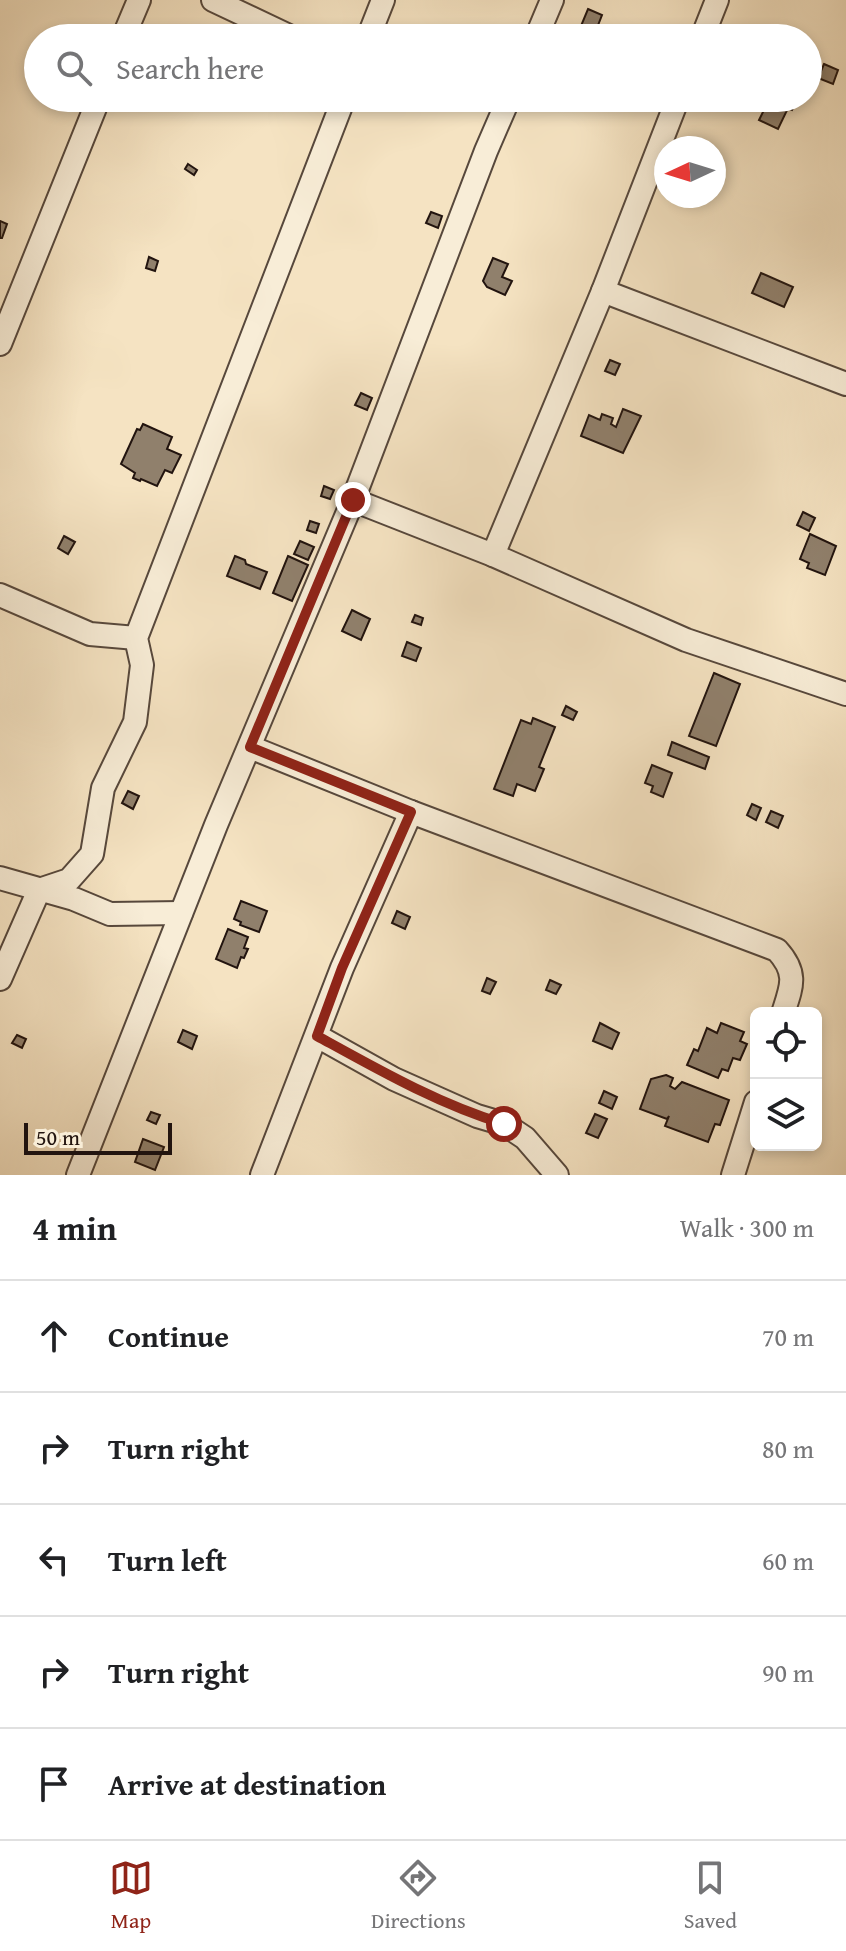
<!DOCTYPE html>
<meta charset="utf-8">
<style>
body{margin:0;font-family:"Gentium Book Plus",serif;background:#f2f2f2;color:#202124}
.controls{position:absolute;right:24px;bottom:24px;display:grid;overflow:hidden;border-radius:12px;box-shadow:0 4px 12px #0003}
.controls button{width:72px;height:72px;display:grid;place-items:center;padding:0;border:0;border-bottom:2px solid #e0e0e0;background:#fff;color:#202124;font:40px sans-serif}
.compass{position:absolute;left:654px;top:136px;width:72px;height:72px;border-radius:50%;background:#fff;box-shadow:0 4px 12px #0003;rotate:266deg}
.scale{position:absolute;left:24px;bottom:20px;width:148px;box-sizing:border-box;padding-left:8px;border:4px solid #22140f;border-top:0;font-size:22px;line-height:28px;white-space:nowrap;color:#22140f;-webkit-text-stroke:6px #f8edd7;paint-order:stroke}
.stop{position:absolute;width:24px;height:24px;margin:-18px;border:6px solid #8f2418;border-radius:50%;background:#fff}
.stop.end{background:#8f2418;border-color:#fff;box-shadow:0 2px 8px #0008}
.list{margin:0;padding:0;list-style:none}
h2{display:flex;justify-content:space-between;align-items:center;height:104px;margin:0;padding:0 32px;font-size:34px}
h2 small{font-size:26px;font-weight:400;color:#757577}
.list li{display:grid;grid-template-columns:52px 1fr auto;gap:24px;align-items:center;box-sizing:border-box;height:112px;padding:0 32px;border-top:2px solid #e0e0e0}
.list b{display:block;font-size:30px;white-space:nowrap}
.list em{font-size:26px;font-style:normal;color:#757577}
.icon{flex:none;width:44px;height:44px;fill:none;stroke:currentColor;stroke-width:2;stroke-linecap:round;stroke-linejoin:round}
.map{position:relative;flex:none;width:846px;height:1175px;overflow:hidden}
.search{position:absolute;background:#fff;box-shadow:0 4px 12px #0003;left:24px;right:24px;top:24px;height:88px;display:flex;align-items:center;gap:20px;box-sizing:border-box;padding:0 28px;border-radius:44px;color:#757577;font-size:30px}
.sheet{height:664px;background:#fff}
nav{display:flex;justify-content:space-around;align-items:center;box-sizing:border-box;height:112px;border-top:2px solid #e0e0e0;background:#fff;font-size:22px;color:#757577}
nav a{display:grid;justify-items:center;gap:4px}
nav .on{color:#8f2418}
.map>svg:first-child{display:block}
</style>
<div class="map">
<svg width="846" height="1175" viewBox="0 0 846 1175">
<rect width="100%" height="100%" fill="#f5e3c2"/>
<filter id="stains"><feTurbulence type="fractalNoise" baseFrequency=".0025" numOctaves="4"/><feColorMatrix values="0 0 0 0 .2 0 0 0 0 .09 0 0 0 0 .02 0 0 0 .5 -.17"/></filter>
<radialGradient id="worn" r=".72"><stop offset=".6" stop-color="#630" stop-opacity="0"/><stop offset="1" stop-color="#630" stop-opacity=".3"/></radialGradient>
<g fill="#90806c" stroke="#22140f" stroke-width="2">
<polygon points="588,9 602,15 593,38 576,38"/>
<polygon points="824,64 838,70 833,84 818,78"/>
<polygon points="760,98 798,98 792,110 788,108 778,129 759,120 768,102"/>
<polygon points="188,164 197,170 194,175 185,169"/>
<polygon points="431,212 442,216 438,228 426,223"/>
<polygon points="0,221 7,224 2,238 0,238"/>
<polygon points="149,257 158,261 155,271 146,268"/>
<polygon points="493,258 508,264 502,277 512,281 505,295 487,287 483,281"/>
<polygon points="761,273 793,287 784,307 752,293"/>
<polygon points="610,360 620,364 615,375 605,371"/>
<polygon points="361,393 372,398 367,410 355,405"/>
<polygon points="623,409 641,416 623,453 581,436 589,415 600,420 602,414 613,418 611,424 616,427"/>
<polygon points="143,424 172,437 167,449 181,455 172,473 165,470 157,486 141,479 140,481 133,478 135,473 121,464 137,429 140,430"/>
<polygon points="324,486 334,490 330,499 321,496"/>
<polygon points="803,512 815,518 809,531 797,525"/>
<polygon points="310,521 319,524 316,533 307,530"/>
<polygon points="810,534 836,546 825,575 807,568 809,563 800,559"/>
<polygon points="64,536 75,542 68,554 58,548"/>
<polygon points="300,541 314,547 308,560 294,554"/>
<polygon points="235,556 245,560 246,564 267,572 260,589 227,576"/>
<polygon points="288,556 308,565 292,601 273,593"/>
<polygon points="352,610 370,619 361,640 342,631"/>
<polygon points="415,615 423,618 421,625 412,622"/>
<polygon points="407,642 421,648 416,661 402,656"/>
<polygon points="714,673 740,684 716,746 689,736"/>
<polygon points="566,706 577,712 573,720 562,715"/>
<polygon points="533,718 555,727 539,767 544,769 535,791 517,784 513,796 494,789 521,720 531,724"/>
<polygon points="672,742 709,757 705,769 668,755"/>
<polygon points="652,765 672,773 663,797 651,792 653,786 645,783"/>
<polygon points="128,791 139,796 133,809 122,803"/>
<polygon points="752,804 761,808 756,820 747,815"/>
<polygon points="771,811 783,816 778,828 766,822"/>
<polygon points="241,901 267,911 259,932 240,925 241,922 234,919"/>
<polygon points="397,911 410,917 405,929 392,923"/>
<polygon points="228,929 248,937 244,948 248,949 244,958 241,957 237,968 216,959"/>
<polygon points="487,978 496,982 490,994 482,991"/>
<polygon points="550,980 561,985 556,994 546,990"/>
<polygon points="600,1023 619,1033 612,1049 593,1041"/>
<polygon points="721,1023 744,1032 740,1041 747,1044 740,1060 733,1058 728,1071 722,1069 718,1078 687,1065 694,1049 698,1051 707,1028 717,1033"/>
<polygon points="183,1030 197,1036 192,1049 178,1042"/>
<polygon points="17,1035 26,1039 22,1048 12,1043"/>
<polygon points="666,1075 673,1078 670,1086 675,1089 682,1082 729,1100 720,1125 715,1124 708,1142 665,1126 669,1116 667,1119 640,1109 651,1079"/>
<polygon points="604,1091 617,1097 612,1109 599,1103"/>
<polygon points="151,1112 160,1115 156,1124 147,1120"/>
<polygon points="595,1114 607,1119 598,1138 586,1133"/>
<polygon points="143,1139 164,1147 155,1170 135,1162"/>
</g>
<g fill="none" stroke-linecap="round" stroke-linejoin="round">
<g stroke="#57483c" stroke-width="26">
<g id="street">
<polyline points="213,0 293,38"/>
<polyline points="123,38 139,0"/>
<polyline points="368,38 383,0"/>
<polyline points="536,38 552,0"/>
<polyline points="702,38 717,0"/>
<polyline points="603,291 846,384"/>
<polyline points="0,344 99,98"/>
<polyline points="353,500 493,555 686,640 846,694"/>
<polyline points="493,555 603,291 678,98"/>
<polyline points="0,595 90,634 136,638"/>
<path d="M250 747 411 812 777 950C798 973 792 986 783 1013"/>
<polyline points="0,878 74,899 110,914 181,913"/>
<polyline points="0,979 39,890 69,880 92,854 103,788 135,722 142,665 136,638 344,98"/>
<polyline points="317,1036 394,1079 477,1116 504,1124 525,1138 557,1175"/>
<polyline points="78,1175 216,825 353,500 486,151 509,98"/>
<polyline points="262,1175 342,968 411,812"/>
<polyline points="733,1175 756,1102"/>
</g>
</g>
<use href="#street" stroke="#f8edd7" stroke-width="22"/>
</g>
<g fill="none" stroke-linecap="round" stroke-linejoin="round">
<path stroke="#8f2418" stroke-width="10" d="M353 500 250 747 411 812 342 968 317 1036C377 1069 438 1104 504 1124"/>
</g>
<rect width="100%" height="100%" filter="url(#stains)"/>
<rect width="100%" height="100%" fill="url(#worn)"/>
</svg>
<div class="controls">
<button><svg class="icon" aria-label="locate" viewBox="0 0 24 24"><circle cx="12" cy="12" r="6"/><path d="M12 2v4M12 18v4M2 12h4M18 12h4"/></svg></button>
<button><svg class="icon" aria-label="layers" viewBox="0 0 24 24"><path d="M12 4l9 5-9 5-9-5zM3 14l9 5 9-5"/></svg></button>
</div>
<svg class="compass" viewBox="-18 -18 36 36"><path d="M0-13l5 13h-10z" fill="#e53935"/><path d="M0 13l5-13h-10z" fill="#757577"/></svg>
<div class="scale">50 m</div>
<div class="stop" style="left:504px;top:1124px"></div>
<div class="stop end" style="left:353px;top:500px"></div>
<div class="search"><svg class="icon" aria-label="search" viewBox="0 0 24 24"><circle cx="10" cy="10" r="6"/><path d="M15 15l6 6"/></svg>Search here</div>
</div>
<section class="sheet">
<h2>4 min<small>Walk · 300 m</small></h2>
<ul class="list">
<li><svg class="icon" aria-label="ahead" viewBox="0 0 24 24"><path d="M12 20V5M6 11l6-6 6 6"/></svg><div><b>Continue</b></div><em>70 m</em></li>
<li><svg class="icon" aria-label="right" viewBox="0 0 24 24"><path d="M7 20v-9h11M14 6l5 5-5 5"/></svg><div><b>Turn right</b></div><em>80 m</em></li>
<li><svg class="icon" aria-label="left" viewBox="0 0 24 24"><path d="M17 20v-9H6M10 6l-5 5 5 5"/></svg><div><b>Turn left</b></div><em>60 m</em></li>
<li><svg class="icon" aria-label="right" viewBox="0 0 24 24"><path d="M7 20v-9h11M14 6l5 5-5 5"/></svg><div><b>Turn right</b></div><em>90 m</em></li>
<li><svg class="icon" aria-label="arrive" viewBox="0 0 24 24"><path d="M6 21V4h12l-3 4 3 4H6"/></svg><div><b>Arrive at destination</b></div></li>
</ul>
</section>
<nav>
<a class="on"><svg class="icon" aria-label="map" viewBox="0 0 24 24"><path d="M3 6l6-2 6 2 6-2v14l-6 2-6-2-6 2zM9 4v14M15 6v14"/></svg>Map</a>
<a><svg class="icon" aria-label="directions" viewBox="0 0 24 24"><path d="M12 3l9 9-9 9-9-9zM9 14v-3h6M13 9l2 2-2 2"/></svg>Directions</a>
<a><svg class="icon" aria-label="saved" viewBox="0 0 24 24"><path d="M7 4h10v16l-5-4-5 4z"/></svg>Saved</a>
</nav>
